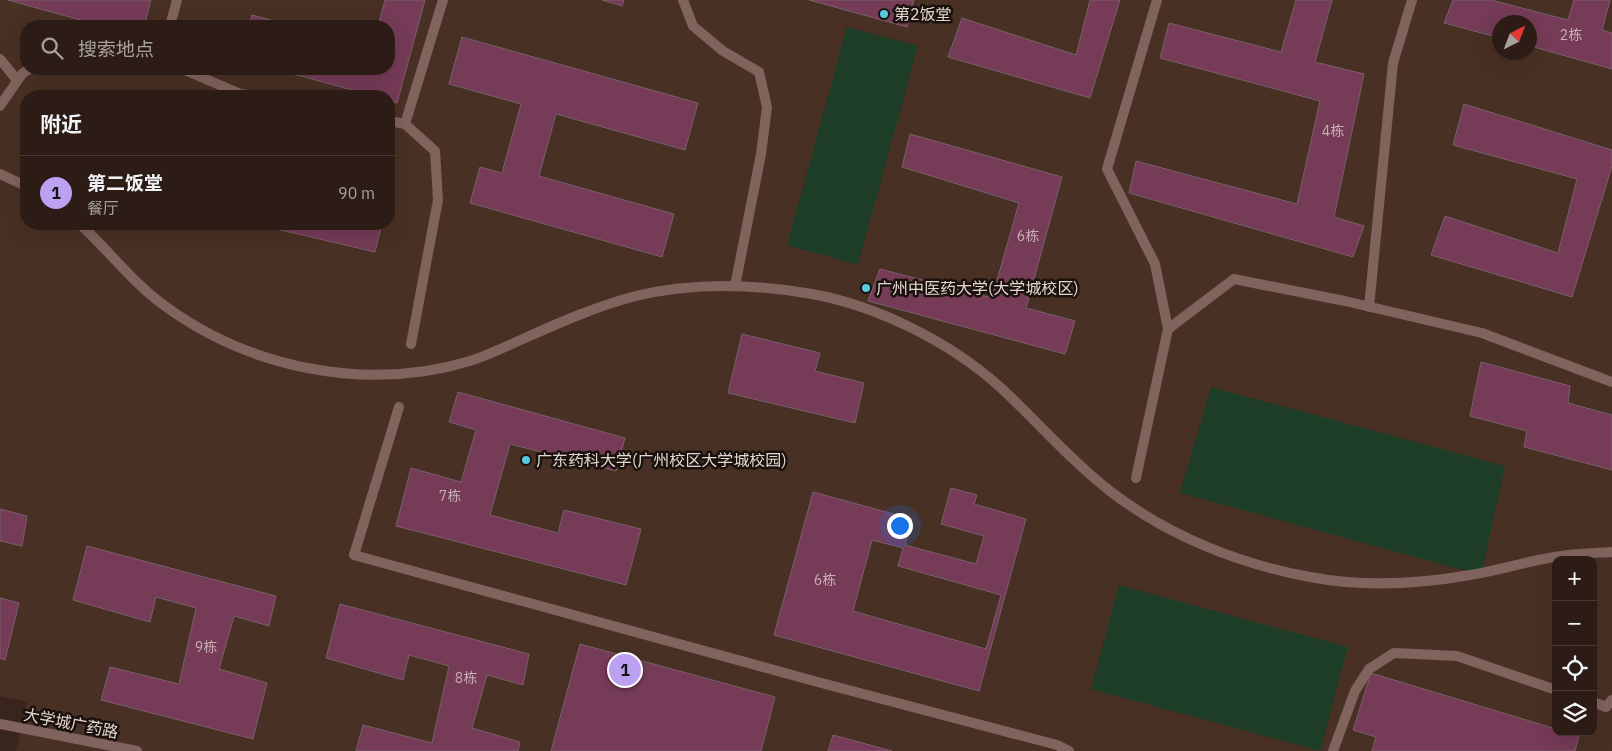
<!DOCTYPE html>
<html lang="zh">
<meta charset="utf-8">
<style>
body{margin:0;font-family:"IBM Plex Sans","Noto Sans SC",sans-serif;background:#382922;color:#f1f3f6}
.controls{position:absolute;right:15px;bottom:15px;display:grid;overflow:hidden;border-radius:10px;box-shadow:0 5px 20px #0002}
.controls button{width:45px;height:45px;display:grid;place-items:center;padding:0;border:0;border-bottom:1px solid #483a34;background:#2c1c15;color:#f1f3f6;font:25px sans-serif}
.compass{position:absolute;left:1492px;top:15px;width:45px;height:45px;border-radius:50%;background:#2c1c15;box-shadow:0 5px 20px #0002;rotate:42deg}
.you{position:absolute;left:899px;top:525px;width:18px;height:18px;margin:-12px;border:4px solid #fff;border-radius:50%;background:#1a73e8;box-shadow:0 0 0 8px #1a73e833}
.badge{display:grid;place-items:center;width:32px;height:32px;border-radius:50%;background:#bca0f2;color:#111;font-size:16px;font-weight:700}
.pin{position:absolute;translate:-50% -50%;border:2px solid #fff;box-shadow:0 1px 5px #0006}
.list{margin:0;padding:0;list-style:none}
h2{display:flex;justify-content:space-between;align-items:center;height:65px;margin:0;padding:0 20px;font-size:21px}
h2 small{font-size:16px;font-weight:400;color:#a6a1a0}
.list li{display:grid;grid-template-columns:32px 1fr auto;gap:15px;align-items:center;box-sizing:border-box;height:75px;padding:0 20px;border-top:1px solid #483a34}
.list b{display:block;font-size:19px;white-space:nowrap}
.list p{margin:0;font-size:16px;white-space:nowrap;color:#a6a1a0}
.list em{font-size:16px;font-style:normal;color:#a6a1a0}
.icon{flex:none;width:28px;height:28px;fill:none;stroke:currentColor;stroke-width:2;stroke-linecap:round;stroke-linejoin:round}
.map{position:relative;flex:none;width:1612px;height:751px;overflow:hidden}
.search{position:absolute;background:#2c1c15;box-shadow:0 5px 20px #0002;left:20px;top:20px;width:375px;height:55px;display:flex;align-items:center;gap:12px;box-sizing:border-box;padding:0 18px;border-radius:20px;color:#a6a1a0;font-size:19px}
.panel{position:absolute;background:#2c1c15;box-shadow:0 5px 20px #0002;left:20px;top:90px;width:375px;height:140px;border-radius:20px}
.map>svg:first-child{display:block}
</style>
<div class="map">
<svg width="1612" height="751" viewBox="0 0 1612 751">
<rect width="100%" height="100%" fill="#3a251c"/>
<path fill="#493024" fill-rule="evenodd" d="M0 0H1612V751H16L27 702 0 696ZM1500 22H1530V52H1500ZM26 26H389V69H26ZM26 96H389V224H26ZM1556 560H1593V732H1556Z"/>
<g fill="#1d3d26">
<polygon points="847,27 918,46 858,265 787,245"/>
<polygon points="1211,387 1505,466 1481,575 1180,493"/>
<polygon points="1119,585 1348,647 1320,751 1091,689"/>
</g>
<g fill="#753b57" stroke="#78606a" fill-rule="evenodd">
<polygon points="8,0 151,0 144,26 102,26"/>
<polygon points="385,0 425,0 397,103 389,100 389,96 374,96 275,69 389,69 389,26 378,26"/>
<polygon points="602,0 624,0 622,6"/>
<polygon points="809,0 914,0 907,27"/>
<polygon points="1090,0 1120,0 1090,98 948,57 962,18 1076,55"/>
<polygon points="1296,0 1332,0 1315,62 1364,74 1334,217 1364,226 1353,257 1129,193 1136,161 1297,204 1320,101 1160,58 1169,23 1281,52"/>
<polygon points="1453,0 1491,0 1568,20 1574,0 1610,0 1602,30 1612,33 1612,69 1530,46 1530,22 1500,22 1500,38 1444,23"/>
<polygon points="252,15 293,26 249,26"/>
<polygon points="462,37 698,103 685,150 556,114 539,176 674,214 662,257 470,203 480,167 502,173 521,104 449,84"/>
<polygon points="1464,104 1612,150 1612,166 1572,297 1431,255 1445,216 1558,253 1577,179 1453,145"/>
<polygon points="910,134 1062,177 1026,308 1075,321 1065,354 868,301 880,269 992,298 1019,203 902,167"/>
<polygon points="255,224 382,224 375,252"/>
<polygon points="742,334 820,353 815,371 864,383 855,423 728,393"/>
<polygon points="1481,362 1570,386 1568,403 1612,415 1612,470 1524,447 1527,431 1470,416"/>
<polygon points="458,392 625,438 616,471 510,444 490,515 558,533 564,510 641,529 626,585 396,526 411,468 461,482 476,430 449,422"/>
<path d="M951 488 977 495 974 504 1026 519 979 691 774 635 813 492 912 519 905 545 976 564 984 536 941 524ZM872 540 903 548 898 566 1001 595 986 649 853 611Z"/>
<polygon points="0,509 27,516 22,546 0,541"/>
<polygon points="87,546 276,596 269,626 234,616 219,669 267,683 253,739 101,700 110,667 179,684 196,608 156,597 150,622 73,600"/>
<polygon points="0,598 19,603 5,660 0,658"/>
<polygon points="340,604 529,654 523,685 487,675 472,728 520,742 518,751 356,751 363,725 432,743 449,666 409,655 403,680 326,658"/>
<polygon points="580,644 775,697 761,751 551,751"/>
<polygon points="1371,673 1556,729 1556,732 1567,732 1579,736 1575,751 1372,751 1376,737 1353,730"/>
<polygon points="833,735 892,751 828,751"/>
</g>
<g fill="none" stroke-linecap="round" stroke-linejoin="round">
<g stroke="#80635d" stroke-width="10">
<polyline points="683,0 693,26 723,51 759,72 767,107 761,154 735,286"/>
<polyline points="170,26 177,0"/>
<polyline points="0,59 17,80"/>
<polyline points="182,69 241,94 255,96"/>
<polyline points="0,106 22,74 29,69"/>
<polyline points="389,121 405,124 435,151 438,200 411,344"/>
<polyline points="405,124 443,0"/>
<polyline points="0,174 26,186"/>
<path d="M80 224C109 251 133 283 165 306 251 369 368 392 470 361 489 355 507 346 525 338 561 322 597 306 636 296 693 282 754 284 812 294 878 306 950 342 1000 387 1037 421 1070 460 1110 491 1168 536 1239 564 1310 577 1362 587 1419 584 1470 575 1501 570 1531 560 1561 556 1578 553 1595 553 1612 552"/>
<polyline points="1369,307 1393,63 1412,0"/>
<polyline points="1168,329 1234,279 1345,301 1482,333 1612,382"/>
<polyline points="399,407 354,555 814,681 1057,745 1069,751"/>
<polyline points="1136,478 1168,329 1155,264 1107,169 1157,0"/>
<polyline points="1593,702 1606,707 1612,700"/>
<polyline points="0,724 137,751"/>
<polyline points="1333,751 1355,691 1369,669 1394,653 1457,656 1556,690"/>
</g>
</g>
<g fill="#56c9e1" stroke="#1a110d" stroke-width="2">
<circle cx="884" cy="14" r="5"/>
<circle cx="866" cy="288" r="5"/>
<circle cx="526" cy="460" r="5"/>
</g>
<g text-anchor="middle" stroke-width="5" stroke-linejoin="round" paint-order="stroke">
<g font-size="14" fill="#c8afb2">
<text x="1571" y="40">2栋</text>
<text x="1333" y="136">4栋</text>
<text x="1028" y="241">6栋</text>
<text x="450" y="501">7栋</text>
<text x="825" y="585">6栋</text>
<text x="206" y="652">9栋</text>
<text x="466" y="683">8栋</text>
</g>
<g font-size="16" fill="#e3d6d0" stroke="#1a110d" text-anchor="start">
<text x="894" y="20">第2饭堂</text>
<text x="876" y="294">广州中医药大学(大学城校区)</text>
<text x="536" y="466">广东药科大学(广州校区大学城校园)</text>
</g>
<g font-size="16" fill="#e3d6d0" stroke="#1a110d">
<text transform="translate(71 723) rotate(11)" y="6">大学城广药路</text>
</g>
</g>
</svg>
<div class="controls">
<button>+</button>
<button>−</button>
<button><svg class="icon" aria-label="locate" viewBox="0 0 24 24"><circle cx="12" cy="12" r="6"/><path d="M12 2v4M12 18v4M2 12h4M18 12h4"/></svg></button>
<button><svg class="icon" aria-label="layers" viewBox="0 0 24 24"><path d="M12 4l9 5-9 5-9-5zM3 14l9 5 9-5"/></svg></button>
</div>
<svg class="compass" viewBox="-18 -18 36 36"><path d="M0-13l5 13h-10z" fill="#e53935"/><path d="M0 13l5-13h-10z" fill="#a6a1a0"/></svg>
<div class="you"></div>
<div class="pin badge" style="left:625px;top:670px">1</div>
<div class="search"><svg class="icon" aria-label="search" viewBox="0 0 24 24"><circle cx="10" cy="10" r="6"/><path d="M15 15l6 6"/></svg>搜索地点</div>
<section class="panel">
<h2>附近<small></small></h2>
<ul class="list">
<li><span class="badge">1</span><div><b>第二饭堂</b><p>餐厅</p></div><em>90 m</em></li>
</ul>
</section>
</div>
